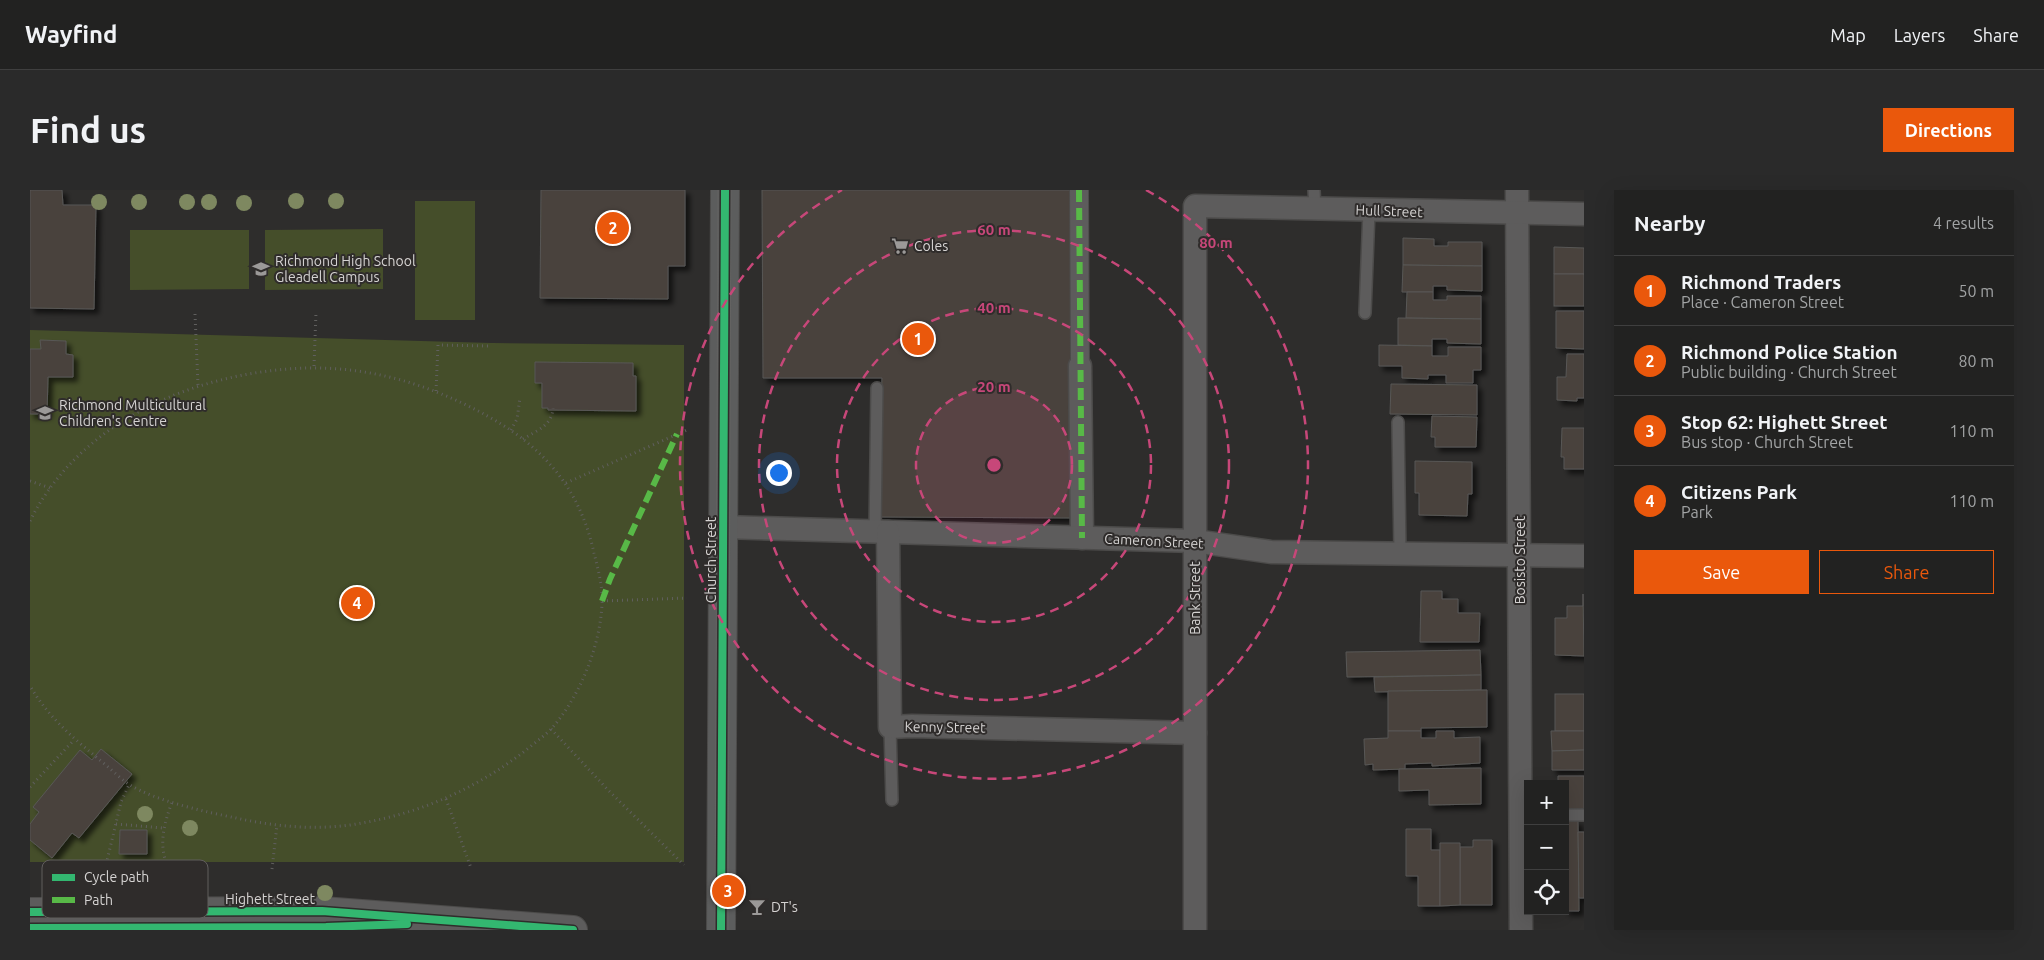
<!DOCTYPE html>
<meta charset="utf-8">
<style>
body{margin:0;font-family:Ubuntu,sans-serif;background:#2a2a2a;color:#f1f3f6}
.controls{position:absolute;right:15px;bottom:15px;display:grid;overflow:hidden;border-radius:0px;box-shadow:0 5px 20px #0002}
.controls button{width:45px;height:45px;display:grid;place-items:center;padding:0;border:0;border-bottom:1px solid #3f3f3f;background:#222221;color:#f1f3f6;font:25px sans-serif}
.you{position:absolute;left:748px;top:282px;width:18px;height:18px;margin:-12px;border:4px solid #fff;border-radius:50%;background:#1a73e8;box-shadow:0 0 0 8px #1a73e833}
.badge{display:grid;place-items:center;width:32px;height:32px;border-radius:50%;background:#ea580c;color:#fff;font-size:16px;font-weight:700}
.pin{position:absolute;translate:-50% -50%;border:2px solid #fff;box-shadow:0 1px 5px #0006}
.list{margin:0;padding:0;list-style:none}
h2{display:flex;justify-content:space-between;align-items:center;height:65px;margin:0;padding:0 20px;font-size:21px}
h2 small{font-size:16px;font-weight:400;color:#a2a4a5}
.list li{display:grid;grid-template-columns:32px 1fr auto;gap:15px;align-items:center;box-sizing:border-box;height:70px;padding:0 20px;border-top:1px solid #3f3f3f}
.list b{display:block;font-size:19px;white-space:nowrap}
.list p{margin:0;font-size:16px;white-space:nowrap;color:#a2a4a5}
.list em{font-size:16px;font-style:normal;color:#a2a4a5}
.actions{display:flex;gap:10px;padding:15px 20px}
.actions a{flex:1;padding:11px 0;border:1px solid #ea580c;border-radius:0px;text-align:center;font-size:18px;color:#ea580c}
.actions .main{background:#ea580c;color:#fff}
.icon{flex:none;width:28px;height:28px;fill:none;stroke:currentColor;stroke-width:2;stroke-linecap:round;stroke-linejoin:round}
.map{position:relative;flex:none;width:1554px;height:740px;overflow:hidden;border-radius:0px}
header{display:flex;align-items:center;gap:30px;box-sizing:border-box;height:70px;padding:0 25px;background:#222221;border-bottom:1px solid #3f3f3f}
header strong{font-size:24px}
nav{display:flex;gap:28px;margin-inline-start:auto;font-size:18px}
.intro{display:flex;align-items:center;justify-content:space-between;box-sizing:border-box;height:120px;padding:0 30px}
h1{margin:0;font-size:35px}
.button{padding:12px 22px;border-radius:0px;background:#ea580c;color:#fff;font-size:18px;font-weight:700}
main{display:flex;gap:30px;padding:0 30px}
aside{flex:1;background:#222221;border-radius:0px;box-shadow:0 5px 20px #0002}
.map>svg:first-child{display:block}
</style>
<header>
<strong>Wayfind</strong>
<nav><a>Map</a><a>Layers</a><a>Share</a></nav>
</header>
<div class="intro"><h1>Find us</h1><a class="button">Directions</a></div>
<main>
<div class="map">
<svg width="1554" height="740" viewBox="0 0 1554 740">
<defs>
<filter id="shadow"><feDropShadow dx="4.5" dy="4.5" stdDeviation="2.5" flood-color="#0009"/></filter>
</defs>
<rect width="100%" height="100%" fill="#2e2d2c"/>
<g fill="#454e2a">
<rect x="385" y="11" width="60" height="119"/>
<polygon points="353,39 353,99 235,100 235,40"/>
<polygon points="100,40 219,40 219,99 100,100"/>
<polygon points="0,140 462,153 654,155 654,672 0,672"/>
</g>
<g fill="#49433c" stroke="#585756" filter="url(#shadow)">
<polygon points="0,0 32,0 33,15 66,15 64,119 0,118"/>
<polygon points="511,0 655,0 655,76 638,76 638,109 510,108"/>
<polygon points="732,0 1042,0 1051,328 846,327 852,188 733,188"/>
<polygon points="1373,48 1404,49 1404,56 1418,56 1418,52 1452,52 1452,76 1373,75"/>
<polygon points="1524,57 1554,58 1554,84 1524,84"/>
<polygon points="1373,75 1452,76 1452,101 1417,100 1417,96 1403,96 1403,102 1372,102"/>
<rect x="1524" y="84" width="30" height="32"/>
<polygon points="1377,102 1403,102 1403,110 1417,110 1417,106 1451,106 1451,129 1376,128"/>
<polygon points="1526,121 1554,121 1554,159 1526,158"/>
<polygon points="1368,128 1451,129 1451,154 1417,153 1417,149 1402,149 1402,156 1368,155"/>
<polygon points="10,150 36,151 36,164 43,165 43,187 18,187 17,224 0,224 0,159 11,159"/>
<polygon points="1349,155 1402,156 1402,166 1418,166 1418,157 1451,157 1451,180 1443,180 1443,193 1416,193 1416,185 1398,185 1398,189 1372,188 1372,176 1349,176"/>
<polygon points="1537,164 1554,164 1554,208 1547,208 1547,211 1527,210 1527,187 1536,187"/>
<polygon points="505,172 603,173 603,186 606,186 606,221 518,220 518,218 512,218 512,193 505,193"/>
<polygon points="1361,194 1447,195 1447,225 1360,224"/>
<polygon points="1402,226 1447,227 1446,257 1405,257 1405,247 1401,247"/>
<polygon points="1532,238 1554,238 1554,279 1534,279 1534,267 1531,267"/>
<polygon points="1385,271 1442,272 1442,304 1438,304 1437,326 1389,325 1389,303 1385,303"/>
<polygon points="1391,401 1412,401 1412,409 1428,409 1428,423 1450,423 1449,452 1390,452"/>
<polygon points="1553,404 1554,466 1525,465 1525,428 1537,428 1537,416 1553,416"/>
<polygon points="1450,460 1451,485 1317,487 1316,462"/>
<polygon points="1451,485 1451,500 1345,502 1344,487"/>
<polygon points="1457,500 1457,537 1391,538 1391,541 1358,541 1358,501"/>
<rect x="1525" y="504" width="29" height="37"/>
<polygon points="1358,541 1391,541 1391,548 1406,548 1406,541 1424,541 1424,548 1450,547 1450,573 1402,576 1402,573 1375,574 1375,579 1343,580 1343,574 1335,575 1334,549 1358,548"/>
<polygon points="1521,541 1554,541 1554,560 1522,561"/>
<polygon points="71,559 102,584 49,648 42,643 22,668 0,650 0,634 9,622 3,617 50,560 62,570"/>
<polygon points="1554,560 1554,580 1522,580 1522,561"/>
<polygon points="1451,578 1451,614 1399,615 1399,600 1369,601 1369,579"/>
<polygon points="1528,586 1554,586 1554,622 1535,622 1535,594 1528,594"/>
<polygon points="1535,631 1548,631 1549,721 1535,721"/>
<polygon points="1376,639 1401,639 1401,660 1410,660 1410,716 1388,716 1388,686 1376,686"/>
<polygon points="90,640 117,640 117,664 89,664"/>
<polygon points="1548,642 1554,642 1554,708 1549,708"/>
<polygon points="1443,650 1462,650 1462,715 1430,715 1430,657 1443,657"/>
<polygon points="1410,653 1430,653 1430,715 1410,716"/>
</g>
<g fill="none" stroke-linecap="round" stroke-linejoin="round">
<g stroke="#4c4b4a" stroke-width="14">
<g id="service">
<polyline points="1284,0 1285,19"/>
<polyline points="1335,123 1339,21"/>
<polyline points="1368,232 1370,363"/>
<polyline points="845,342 847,198"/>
<polyline points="860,537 862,610"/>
<polyline points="1535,625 1554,625"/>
</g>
</g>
<g stroke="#4c4b4a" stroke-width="20">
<polyline id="pedestrian" points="1049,0 1050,176"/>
</g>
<g stroke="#4c4b4a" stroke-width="25">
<g id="minor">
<polyline points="1487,0 1491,740"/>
<polyline points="1050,176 1052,348"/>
<polyline points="694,337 1165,351 1241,362 1554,366"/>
<polyline points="858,342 860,537 882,536 1165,543"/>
<polyline points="112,740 112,738"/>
<polyline points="1165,740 1165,16 1554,24"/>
</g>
</g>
<g stroke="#4c4b4a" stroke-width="30">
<polyline id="tertiary" points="0,722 292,721 543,740"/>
</g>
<g stroke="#4c4b4a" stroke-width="30">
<polyline id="secondary" points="691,740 695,0"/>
</g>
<g stroke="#605f5e" stroke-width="3" stroke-dasharray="1 4" stroke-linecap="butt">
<polyline points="165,124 168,195"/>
<polyline points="284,176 286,122"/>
<polyline points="406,201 408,155 459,156"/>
<polyline points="481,240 487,229 490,208"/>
<path d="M493 249C506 241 522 236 523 218"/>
<polyline points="0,291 20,298"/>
<polyline points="536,293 657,240"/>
<path d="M0 331C48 235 155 187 258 179 319 174 377 187 432 213 500 245 547 286 564 363 568 379 573 397 572 414 570 457 550 505 523 537 516 545 508 550 500 557 451 596 395 622 332 633 291 641 247 637 206 628 176 622 126 611 100 595 92 590 84 582 77 576 46 550 21 531 0 496"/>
<polyline points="572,411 657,408"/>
<polyline points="521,539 579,601 654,675"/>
<polyline points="0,597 44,550"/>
<polyline points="416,609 441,678"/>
<polyline points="86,634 133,638"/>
<path d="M138 677C128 655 134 634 142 612"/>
<polyline points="75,679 91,612 99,595"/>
<polyline points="242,679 247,635"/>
</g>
<use href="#service" stroke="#5d5c5c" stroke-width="11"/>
<use href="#pedestrian" stroke="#5d5c5c" stroke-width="18"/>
<use href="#minor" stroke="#5d5c5c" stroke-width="22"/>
<use href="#tertiary" stroke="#5d5c5c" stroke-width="28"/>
<use href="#secondary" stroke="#5c5d5d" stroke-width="28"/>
<g stroke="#646362" stroke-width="1">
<polyline points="685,740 688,0"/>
<polyline points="698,740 701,0"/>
</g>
<g stroke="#58b947" stroke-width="6" stroke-dasharray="12 6" stroke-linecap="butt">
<polyline points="1049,0 1052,348"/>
<polyline points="572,411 580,389 647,244"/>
</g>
<g stroke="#2f2c2b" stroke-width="11">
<g id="cycleway">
<polyline points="0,722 292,721 543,740"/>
<polyline points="0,738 296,737 377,734"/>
<polyline points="691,740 695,0"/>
</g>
</g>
<use href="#cycleway" stroke="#33b770" stroke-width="8"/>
</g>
<g fill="#7e8860">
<circle cx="266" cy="11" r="8"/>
<circle cx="306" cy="11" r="8"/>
<circle cx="69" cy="12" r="8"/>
<circle cx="109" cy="12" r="8"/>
<circle cx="157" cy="12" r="8"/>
<circle cx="179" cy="12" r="8"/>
<circle cx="214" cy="13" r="8"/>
<circle cx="115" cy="624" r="8"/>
<circle cx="160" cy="638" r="8"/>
<circle cx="295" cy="703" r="8"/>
</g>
<circle cx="964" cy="275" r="78" fill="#c74779" fill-opacity=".12"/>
<g fill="none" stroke="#c74779" stroke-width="2.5" stroke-dasharray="9 6">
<circle cx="964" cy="275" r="78"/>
<circle cx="964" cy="275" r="157"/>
<circle cx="964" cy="275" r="235"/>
<path d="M1116 0A314 314 0 1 1 812 0"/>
</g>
<defs>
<g id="supermarket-bare" transform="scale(1.35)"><path d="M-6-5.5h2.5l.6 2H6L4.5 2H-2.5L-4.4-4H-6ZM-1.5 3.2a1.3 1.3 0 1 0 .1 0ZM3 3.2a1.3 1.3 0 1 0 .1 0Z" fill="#9b9998" stroke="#2f2c2b" stroke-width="2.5" paint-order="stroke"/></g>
<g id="school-bare" transform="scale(1.35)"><path d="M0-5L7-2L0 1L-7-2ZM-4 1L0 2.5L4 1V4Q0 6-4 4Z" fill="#9b9998" stroke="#2f2c2b" stroke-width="2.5" paint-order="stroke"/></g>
<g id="bar-bare" transform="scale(1.35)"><path d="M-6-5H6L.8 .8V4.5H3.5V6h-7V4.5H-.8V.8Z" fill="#9b9998" stroke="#2f2c2b" stroke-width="2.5" paint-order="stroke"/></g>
</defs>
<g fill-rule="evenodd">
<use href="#supermarket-bare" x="870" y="56"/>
<use href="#school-bare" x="231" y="79"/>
<use href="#school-bare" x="15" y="223"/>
<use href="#bar-bare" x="727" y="717"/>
</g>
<g text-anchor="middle" stroke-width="4" stroke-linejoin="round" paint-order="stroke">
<g font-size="14" fill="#d5d3d2" stroke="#2f2c2b">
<text transform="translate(1359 21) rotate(2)" y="5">Hull Street</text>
<text transform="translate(1124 351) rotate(3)" y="5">Cameron Street</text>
<text transform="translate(681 370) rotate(-90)" y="5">Church Street</text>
<text transform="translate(1490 370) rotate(-90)" y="5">Bosisto Street</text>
<text transform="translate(1165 408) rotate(-90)" y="5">Bank Street</text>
<text transform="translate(915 537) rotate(1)" y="5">Kenny Street</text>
<text x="240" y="714">Highett Street</text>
</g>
<g font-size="14" fill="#d5d3d2" stroke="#2f2c2b" text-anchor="start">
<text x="884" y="61">Coles</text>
<text x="245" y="76">Richmond High School<tspan x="245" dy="16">Gleadell Campus</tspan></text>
<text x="29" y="220">Richmond Multicultural<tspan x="29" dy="16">Children's Centre</tspan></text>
<text x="741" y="722">DT's</text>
</g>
</g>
<rect x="12" y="670" width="166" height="58" rx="8" fill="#2f2c2b" stroke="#615e5d" stroke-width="1"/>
<rect x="22" y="684" width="23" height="7" fill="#33b770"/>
<rect x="22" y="707" width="23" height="6" fill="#58b947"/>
<g font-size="14" fill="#d5d3d2">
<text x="54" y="692">Cycle path</text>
<text x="54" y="715">Path</text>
</g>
<circle cx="964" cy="275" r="8" fill="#c74779" stroke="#2f2c2b" stroke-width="2.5"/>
<g font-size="15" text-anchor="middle" font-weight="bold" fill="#c74779" stroke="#2f2c2b" stroke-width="4" stroke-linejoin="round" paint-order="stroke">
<text x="964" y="45">60 m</text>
<text x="1186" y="58">80 m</text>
<text x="964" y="123">40 m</text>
<text x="964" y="202">20 m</text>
</g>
</svg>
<div class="controls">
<button>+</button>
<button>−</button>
<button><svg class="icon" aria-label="locate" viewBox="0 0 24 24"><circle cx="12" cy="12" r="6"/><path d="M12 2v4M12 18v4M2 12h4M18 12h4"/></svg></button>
</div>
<div class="you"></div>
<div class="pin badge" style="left:888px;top:149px">1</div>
<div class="pin badge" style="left:583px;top:38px">2</div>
<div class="pin badge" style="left:698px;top:701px">3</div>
<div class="pin badge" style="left:327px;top:413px">4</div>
</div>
<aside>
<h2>Nearby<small>4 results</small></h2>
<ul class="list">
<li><span class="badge">1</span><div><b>Richmond Traders</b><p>Place · Cameron Street</p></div><em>50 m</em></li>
<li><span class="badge">2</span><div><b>Richmond Police Station</b><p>Public building · Church Street</p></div><em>80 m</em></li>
<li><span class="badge">3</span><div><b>Stop 62: Highett Street</b><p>Bus stop · Church Street</p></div><em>110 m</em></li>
<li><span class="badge">4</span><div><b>Citizens Park</b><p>Park</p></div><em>110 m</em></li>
</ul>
<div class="actions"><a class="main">Save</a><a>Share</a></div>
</aside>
</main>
